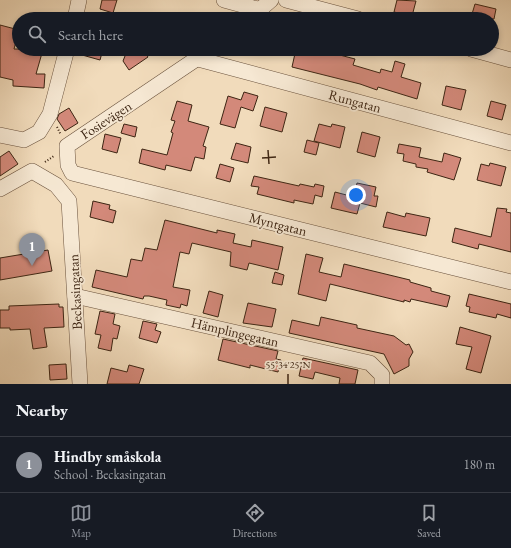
<!DOCTYPE html>
<meta charset="utf-8">
<style>
body{margin:0;font-family:"EB Garamond",serif;background:#242831;color:#f1f3f6}
.you{position:absolute;left:356px;top:195px;width:14px;height:14px;margin:-10px;border:3px solid #fff;border-radius:50%;background:#1a73e8;box-shadow:0 0 0 6px #1a73e833}
.badge{display:grid;place-items:center;width:26px;height:26px;border-radius:50%;background:#8c9099;color:#fff;font-size:13px;font-weight:700}
.pin{position:absolute;translate:-50% -33px;filter:drop-shadow(0 1px 2px #0008)}
.pin::after{content:'';position:absolute;top:21px;width:14px;height:12px;background:inherit;clip-path:polygon(0 0,100% 0,50% 100%)}
.list{margin:0;padding:0;list-style:none}
h2{display:flex;justify-content:space-between;align-items:center;height:52px;margin:0;padding:0 16px;font-size:17px}
h2 small{font-size:13px;font-weight:400;color:#9ea1a6}
.list li{display:grid;grid-template-columns:26px 1fr auto;gap:12px;align-items:center;box-sizing:border-box;height:56px;padding:0 16px;border-top:1px solid #363941}
.list b{display:block;font-size:15px;white-space:nowrap}
.list p{margin:0;font-size:13px;white-space:nowrap;color:#9ea1a6}
.list em{font-size:13px;font-style:normal;color:#9ea1a6}
.icon{flex:none;width:22px;height:22px;fill:none;stroke:currentColor;stroke-width:2;stroke-linecap:round;stroke-linejoin:round}
.map{position:relative;flex:none;width:511px;height:384px;overflow:hidden}
.search{position:absolute;background:#171b24;box-shadow:0 2px 6px #0003;left:12px;right:12px;top:12px;height:44px;display:flex;align-items:center;gap:10px;box-sizing:border-box;padding:0 14px;border-radius:22px;color:#9ea1a6;font-size:15px}
.sheet{height:108px;background:#171b24}
nav{display:flex;justify-content:space-around;align-items:center;box-sizing:border-box;height:56px;border-top:1px solid #363941;background:#171b24;font-size:11px;color:#9ea1a6}
nav a{display:grid;justify-items:center;gap:2px}
nav .on{color:#8c9099}
.map>svg:first-child{display:block}
</style>
<div class="map">
<svg width="511" height="384" viewBox="0 0 511 384">
<rect width="100%" height="100%" fill="#f1dbbb"/>
<filter id="stains"><feTurbulence type="fractalNoise" baseFrequency=".005" numOctaves="4"/><feColorMatrix values="0 0 0 0 .2 0 0 0 0 .09 0 0 0 0 .02 0 0 0 .5 -.17"/></filter>
<radialGradient id="worn" r=".72"><stop offset=".6" stop-color="#630" stop-opacity="0"/><stop offset="1" stop-color="#630" stop-opacity=".3"/></radialGradient>
<g fill="#d3897a" stroke="#3d2513">
<polygon points="102,0 117,0 113,13 100,9"/>
<polygon points="397,0 416,1 412,16 394,12"/>
<polygon points="475,4 496,9 494,19 474,19 475,15 472,14"/>
<polygon points="0,25 19,30 14,49 27,49 42,53 36,74 45,74 44,88 13,86 13,80 0,77"/>
<polygon points="76,49 103,49 100,60 75,53"/>
<polygon points="129,49 143,49 148,57 129,70 123,61 127,51"/>
<polygon points="296,49 338,49 336,54 355,59 353,65 380,73 381,69 392,72 395,61 405,64 401,77 421,83 417,99 378,87 377,90 360,84 292,67"/>
<polygon points="446,86 466,90 461,110 442,105"/>
<polygon points="244,92 258,96 253,111 241,107 235,128 220,124 228,96 241,100"/>
<polygon points="177,101 192,105 188,121 209,127 203,146 206,147 204,159 195,157 191,171 166,165 165,170 139,163 142,149 167,155 173,133 171,132 175,121 171,120"/>
<polygon points="491,101 506,105 502,120 487,116"/>
<polygon points="265,107 287,113 282,132 260,126"/>
<polygon points="69,108 78,123 65,131 57,119 59,114"/>
<polygon points="124,124 137,127 135,137 121,133"/>
<polygon points="319,124 331,127 332,124 345,127 340,148 314,141"/>
<polygon points="362,132 380,137 375,157 357,152"/>
<polygon points="105,134 121,138 117,153 102,149"/>
<polygon points="307,140 319,143 316,155 304,152"/>
<polygon points="236,143 251,147 248,163 231,159"/>
<polygon points="399,144 421,148 419,157 442,162 444,153 461,158 454,180 427,172 428,169 416,167 416,164 403,161 404,154 397,153"/>
<polygon points="9,151 18,164 0,176 0,157"/>
<polygon points="490,163 506,167 501,186 477,180 481,164 489,166"/>
<polygon points="220,164 234,168 230,182 216,178"/>
<polygon points="254,176 299,186 300,184 314,187 315,184 324,186 322,197 315,195 313,204 294,200 294,203 257,194 259,187 251,186"/>
<polygon points="357,183 376,187 374,196 378,196 376,207 360,203 357,214 331,208 335,192 354,197"/>
<polygon points="93,201 110,205 109,209 116,211 113,223 90,217"/>
<polygon points="497,208 507,209 506,212 511,213 511,252 479,244 478,249 452,242 455,228 491,237"/>
<polygon points="387,212 405,217 406,213 430,218 426,236 383,227"/>
<polygon points="165,220 217,233 217,230 235,234 233,243 251,247 252,240 283,247 278,270 249,263 247,270 230,266 231,252 192,243 189,254 180,252 173,287 190,290 187,306 181,304 180,308 166,305 167,300 149,296 144,296 143,299 92,287 96,270 127,277 131,259 142,261 145,248 157,250"/>
<polygon points="48,250 52,271 0,280 0,258"/>
<polygon points="306,254 323,258 319,272 341,277 344,264 410,280 410,282 431,288 431,291 450,296 447,307 411,299 410,302 404,300 404,302 330,284 326,301 298,294"/>
<polygon points="275,272 284,275 282,285 272,283"/>
<polygon points="209,291 223,295 218,317 203,313"/>
<polygon points="469,294 511,304 511,318 497,314 496,318 469,312 470,307 466,306"/>
<polygon points="248,303 276,309 272,327 243,323"/>
<polygon points="59,304 59,307 63,307 64,327 44,328 47,347 33,349 30,329 10,330 10,328 0,328 0,310 9,310 9,306"/>
<polygon points="100,311 115,314 113,324 120,326 117,339 113,338 111,351 98,348 101,335 95,334"/>
<polygon points="321,317 357,325 357,328 394,336 406,345 409,344 413,352 409,359 409,366 394,374 384,354 289,333 292,320 319,326"/>
<polygon points="143,321 157,324 155,330 161,332 157,343 139,338"/>
<polygon points="460,327 491,336 481,373 466,369 472,347 456,344"/>
<polygon points="223,339 278,351 276,359 281,360 278,372 250,365 250,368 218,360"/>
<polygon points="303,358 358,370 355,384 339,384 340,378 315,372 313,379 299,376"/>
<polygon points="66,364 67,379 50,380 49,365"/>
<polygon points="129,365 144,369 139,384 107,384 111,368 127,372"/>
</g>
<g fill="none" stroke-linecap="round" stroke-linejoin="round">
<g stroke="#6a523d" stroke-width="16">
<g id="minor">
<polyline points="224,0 261,10"/>
<polyline points="286,0 358,19"/>
<polyline points="75,19 79,0"/>
<polyline points="249,19 271,0"/>
<polyline points="211,49 67,146 68,165 72,173 511,282"/>
<polyline points="471,49 511,60"/>
<polyline points="198,59 511,143"/>
<polyline points="0,135 24,140 39,132 50,114 67,49"/>
<polyline points="0,189 32,171 56,185 69,201 80,384"/>
<polyline points="75,296 370,363 382,375 382,384"/>
</g>
</g>
<g stroke="#3d2513" stroke-width="2" stroke-dasharray="1 2" stroke-linecap="butt">
<polyline points="57,127 61,135"/>
<polyline points="45,162 54,156"/>
</g>
<use href="#minor" stroke="#f6e8d3" stroke-width="15"/>
</g>
<path fill="none" stroke="#3d2513" stroke-width="1.5" d="M268 150 269 164M262 158 276 157M288 374V384"/>
<g text-anchor="middle" stroke-width="3.5" stroke-linejoin="round" paint-order="stroke">
<g font-size="14" fill="#3d2513" stroke="#f6e8d3">
<text transform="translate(355 101) rotate(15)" y="5">Rungatan</text>
<text transform="translate(106 120) rotate(-33)" y="5">Fosievägen</text>
<text transform="translate(278 224) rotate(14)" y="5">Myntgatan</text>
<text transform="translate(75 292) rotate(-93)" y="5">Beckasingatan</text>
<text transform="translate(235 332) rotate(13)" y="5">Hämplingegatan</text>
</g>
</g>
<g font-size="10" text-anchor="middle" fill="#3d2513" stroke="#f6e8d3" stroke-width="3.5" stroke-linejoin="round" paint-order="stroke">
<text x="288" y="368">55°34'25"N</text>
</g>
<rect width="100%" height="100%" filter="url(#stains)"/>
<rect width="100%" height="100%" fill="url(#worn)"/>
</svg>
<div class="you"></div>
<div class="pin badge" style="left:32px;top:266px">1</div>
<div class="search"><svg class="icon" aria-label="search" viewBox="0 0 24 24"><circle cx="10" cy="10" r="6"/><path d="M15 15l6 6"/></svg>Search here</div>
</div>
<section class="sheet">
<h2>Nearby<small></small></h2>
<ul class="list">
<li><span class="badge">1</span><div><b>Hindby småskola</b><p>School · Beckasingatan</p></div><em>180 m</em></li>
</ul>
</section>
<nav>
<a class="on"><svg class="icon" aria-label="map" viewBox="0 0 24 24"><path d="M3 6l6-2 6 2 6-2v14l-6 2-6-2-6 2zM9 4v14M15 6v14"/></svg>Map</a>
<a><svg class="icon" aria-label="directions" viewBox="0 0 24 24"><path d="M12 3l9 9-9 9-9-9zM9 14v-3h6M13 9l2 2-2 2"/></svg>Directions</a>
<a><svg class="icon" aria-label="saved" viewBox="0 0 24 24"><path d="M7 4h10v16l-5-4-5 4z"/></svg>Saved</a>
</nav>
